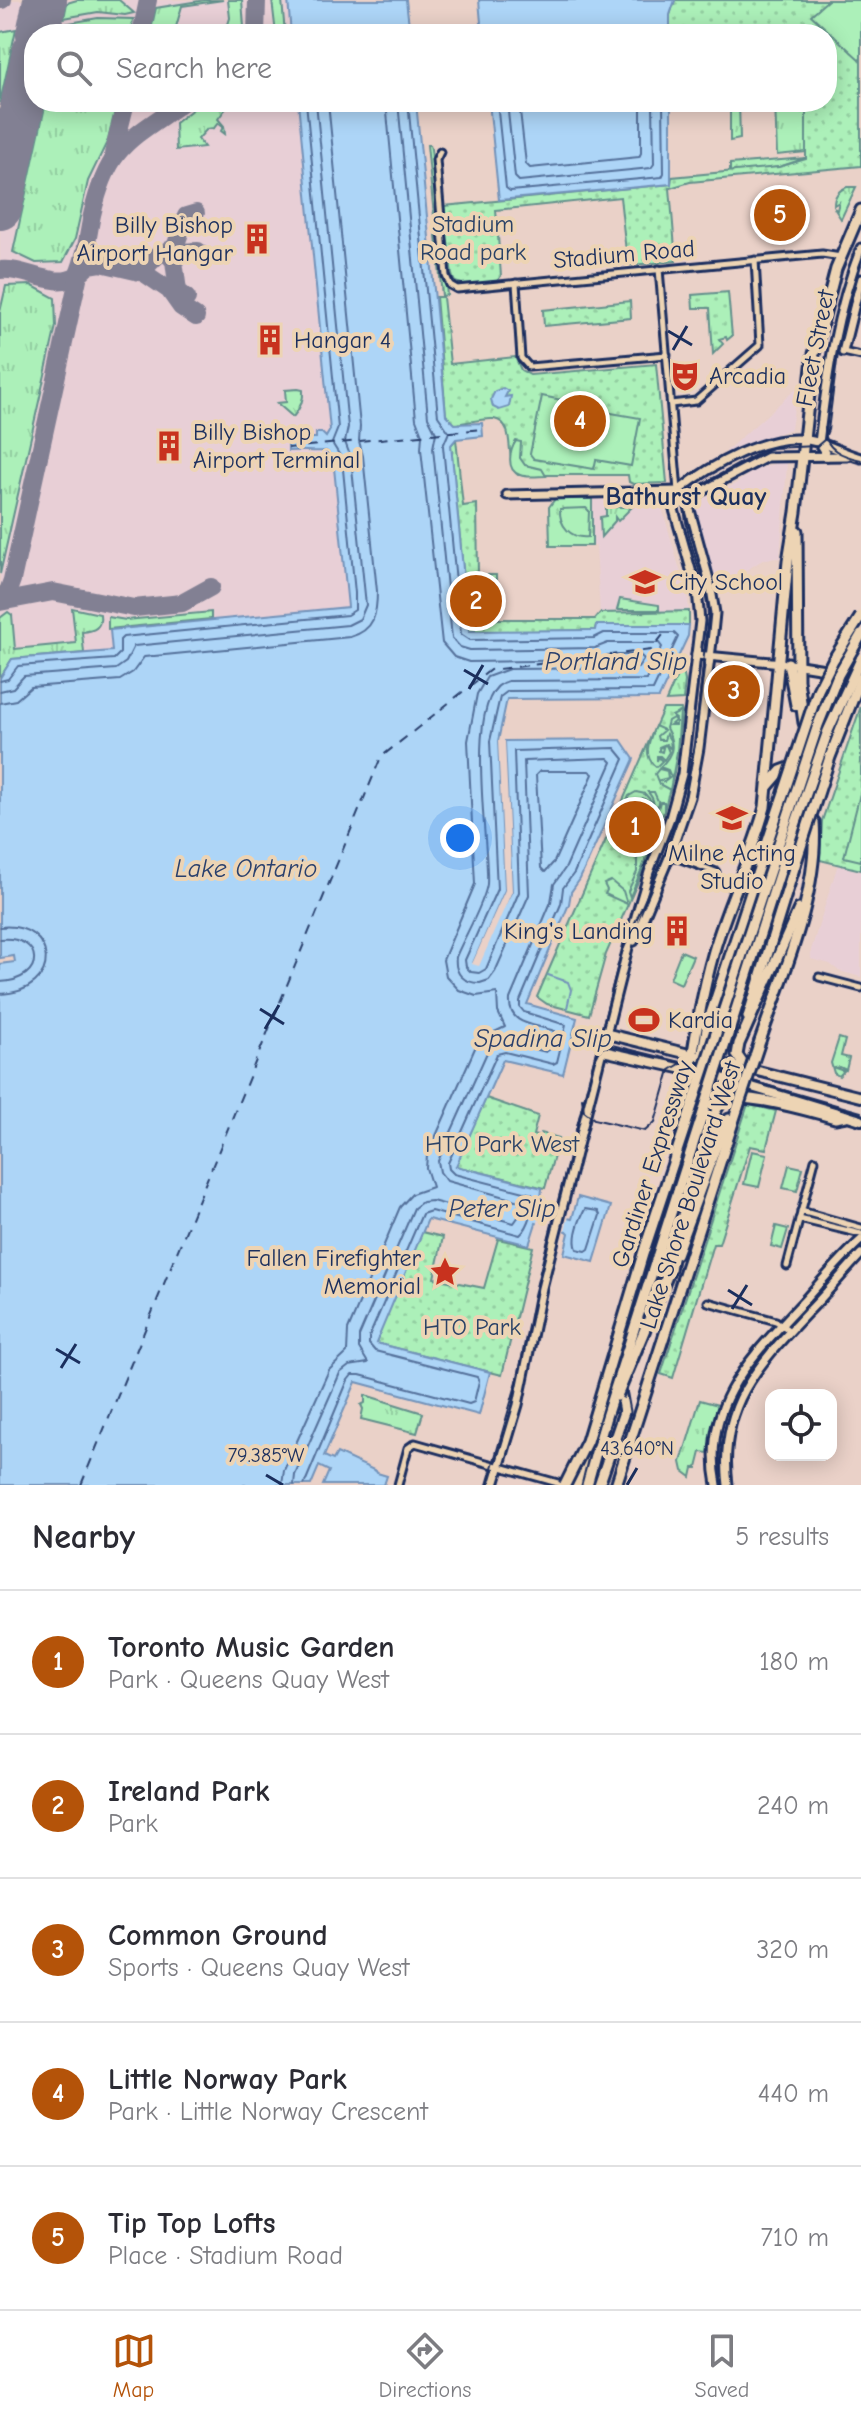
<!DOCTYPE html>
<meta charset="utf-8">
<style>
body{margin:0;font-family:"Comic Neue",sans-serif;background:#f2f2f3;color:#2b2b33}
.controls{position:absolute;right:24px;bottom:24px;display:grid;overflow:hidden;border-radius:16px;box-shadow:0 4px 20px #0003}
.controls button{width:72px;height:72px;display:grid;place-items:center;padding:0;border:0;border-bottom:2px solid #e1e1e2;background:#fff;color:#2b2b33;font:40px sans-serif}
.you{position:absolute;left:460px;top:838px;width:28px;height:28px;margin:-20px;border:6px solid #fff;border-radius:50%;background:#1a73e8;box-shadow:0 0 0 12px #1a73e833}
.badge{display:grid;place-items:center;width:52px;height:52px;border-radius:50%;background:#b45309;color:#fff;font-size:26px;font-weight:700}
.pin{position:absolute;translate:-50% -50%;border:4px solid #fff;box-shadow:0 2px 8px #0006}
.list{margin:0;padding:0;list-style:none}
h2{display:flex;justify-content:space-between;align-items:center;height:104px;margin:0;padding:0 32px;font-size:34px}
h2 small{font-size:26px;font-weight:400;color:#7c7c81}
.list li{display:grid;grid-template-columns:52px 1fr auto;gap:24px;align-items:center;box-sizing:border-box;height:144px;padding:0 32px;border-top:2px solid #e1e1e2}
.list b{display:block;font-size:30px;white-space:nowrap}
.list p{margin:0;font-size:26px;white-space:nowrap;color:#7c7c81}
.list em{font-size:26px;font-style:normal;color:#7c7c81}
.icon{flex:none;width:44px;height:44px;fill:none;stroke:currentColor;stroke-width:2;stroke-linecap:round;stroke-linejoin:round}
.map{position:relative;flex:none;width:861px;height:1485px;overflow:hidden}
.search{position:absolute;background:#fff;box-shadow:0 4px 20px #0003;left:24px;right:24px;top:24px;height:88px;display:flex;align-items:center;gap:20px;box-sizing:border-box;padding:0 28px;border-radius:32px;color:#7c7c81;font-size:30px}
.sheet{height:824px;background:#fff}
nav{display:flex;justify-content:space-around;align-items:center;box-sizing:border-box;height:112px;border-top:2px solid #e1e1e2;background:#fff;font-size:22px;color:#7c7c81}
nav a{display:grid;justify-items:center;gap:4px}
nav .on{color:#b45309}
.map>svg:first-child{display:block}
</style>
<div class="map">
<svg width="861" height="1485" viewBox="0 0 861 1485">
<defs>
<pattern id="grass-tufts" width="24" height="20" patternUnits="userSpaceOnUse" patternTransform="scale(2)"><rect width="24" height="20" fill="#acf0b9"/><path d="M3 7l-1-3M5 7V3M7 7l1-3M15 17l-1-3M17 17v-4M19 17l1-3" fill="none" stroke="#93cea1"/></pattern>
<pattern id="park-dots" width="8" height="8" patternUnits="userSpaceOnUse" patternTransform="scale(2)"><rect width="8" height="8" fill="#acf0b9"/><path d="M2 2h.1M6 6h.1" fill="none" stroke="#93cea1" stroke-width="1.8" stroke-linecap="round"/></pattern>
</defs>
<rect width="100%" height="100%" fill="#ead1c8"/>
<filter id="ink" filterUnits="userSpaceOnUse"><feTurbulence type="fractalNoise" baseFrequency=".0125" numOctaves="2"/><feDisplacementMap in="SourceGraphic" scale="16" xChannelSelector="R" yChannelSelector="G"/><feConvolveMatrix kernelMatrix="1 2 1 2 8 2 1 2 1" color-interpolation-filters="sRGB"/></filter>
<g filter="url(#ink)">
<g fill="#e8cfd6">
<polygon points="0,0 288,0 291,34 34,34 34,102 298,102 330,430 326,437 298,438 299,442 288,444 288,448 289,451 301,450 307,453 326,451 333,458 348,607 111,630 113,651 12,659 0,678"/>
<polygon points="797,388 791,429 762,439 726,456 726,451"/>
<polygon points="780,462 787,464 780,558 764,559 718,588 696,512 698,500 732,486 757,469"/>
<polygon points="555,499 660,501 688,598 689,611 600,613 596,546 550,546 549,507"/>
<polygon points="838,864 861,870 861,977 839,971 830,964 811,959 811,950"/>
</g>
<g fill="url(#grass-tufts)" stroke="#64908c" stroke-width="2">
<polygon points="77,0 119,0 134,13 125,15 98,12 64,18 67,3"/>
<polygon points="205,0 223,0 182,6 174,34 150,34 156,8"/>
<polygon points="228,0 242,0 244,27 242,34 225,34 230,18"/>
<polygon points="272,0 282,0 285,34 276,34"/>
<polygon points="98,18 133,19 131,34 61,34 63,24"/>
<polygon points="16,29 0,103 0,32"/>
<polygon points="46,102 117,102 108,140 88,181 75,239 63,262 36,263 13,252"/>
<polygon points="202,102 224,102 227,107 218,119 224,126 225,134 221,131 223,127 218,123 214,128 207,129 198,139 204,147 176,150 175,123"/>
<polygon points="730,102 739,102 740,139 730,141"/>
<polygon points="775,102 826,102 816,151 777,155"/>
<polygon points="427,145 430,145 431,149 447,295 442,296"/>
<polygon points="806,158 779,167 730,173 730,164"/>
<path d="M847 187H856L841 219 834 208 837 210 839 202 834 205C834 195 839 190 847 187Z"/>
<polygon points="31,285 55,298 56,326 0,574 0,312 6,286"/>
<path d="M298 389 303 390C304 400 299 410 293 417L277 403 286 402 285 390Z"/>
<polygon points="555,499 592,499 592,546 550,546 549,507"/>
<polygon points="606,507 632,507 618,521 615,517 615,521 601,537 600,517 606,516"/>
<path d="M72 608 100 614C102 628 94 631 82 632L84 653 12 659 0 678V618L8 612 12 615 15 649 76 643Z"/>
<polygon points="211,612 211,619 108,629 108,617 126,620"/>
<polygon points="682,664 685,681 683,700 666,701"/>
<polygon points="789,1165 803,1168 797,1191 783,1188"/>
<polygon points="776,1226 788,1229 782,1249 771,1246"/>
<polygon points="365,1395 423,1413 417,1433 361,1419 363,1409 361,1405 365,1403"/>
<polygon points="700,1400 718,1405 708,1453 701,1452 697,1468 693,1468 691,1477 683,1471 681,1462"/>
</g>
<g fill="url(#park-dots)" stroke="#64908c" stroke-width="2">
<polygon points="675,0 861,0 861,166 690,182 670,188 676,261 631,265 627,261 620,197 496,210 501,276 497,281 465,285 455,282 452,276 444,206 671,184 672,177 779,167 806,159 806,102 827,102 827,34 670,34 670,15"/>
<polygon points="728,292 732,336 727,340 726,337 719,339 723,344 713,354 710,308 693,308 692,295"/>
<path d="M436 297H443L450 364 515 357 521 370 530 375 656 364 667 483 633 484 629 482 628 475H518C503 462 518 423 494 419 482 418 466 423 455 424L446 415Z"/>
<polygon points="630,301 631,318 544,326 543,310"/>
<polygon points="456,439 463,506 477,504 478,575 496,575 496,590 486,591 488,619 595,619 600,613 689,611 689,625 596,625 595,630 469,632 451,445"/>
<polygon points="861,706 861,870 820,860 822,821"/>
<polygon points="663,709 681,709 682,713 674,773 664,811 640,877 606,954 589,1015 547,1004 537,997"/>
<polygon points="486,1098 538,1116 533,1135 540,1137 541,1133 559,1138 545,1188 455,1166"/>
<polygon points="748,1104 776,1111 766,1149 750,1146 719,1244 713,1244 673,1378 661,1374"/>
<polygon points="422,1232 443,1237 434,1278 484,1288 498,1239 533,1247 502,1375 375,1343"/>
</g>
<g fill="#acf0b9" stroke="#64908c" stroke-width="2">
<polygon points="828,0 861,0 861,61 811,15"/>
<polygon points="542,396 571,402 577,407 640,418 631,466 596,460 594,469 534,459 530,454"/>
<path d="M516 441 521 442 520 458 525 465 542 469 546 476C539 476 527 478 520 475 505 470 510 450 516 441Z"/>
<path d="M586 508 589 511 588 537C571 539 559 526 560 509Z"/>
<polygon points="620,599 659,605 659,610 617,610"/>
<path d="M680 712 677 752 670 790 659 784 655 774 659 769 667 771 668 778 660 780 664 782 671 777 668 770 660 767C674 754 675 744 666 728L668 721 673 718 675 721 670 725H676V719L672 716Z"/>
<path d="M655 726 664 730 657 736 658 740H664L666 734 670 740 671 749 666 744 659 747V751L662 752 663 748 660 747 666 745 669 752 664 760 660 756H657V761L658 757 662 761 656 767C642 756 649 741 655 726Z"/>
<polygon points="861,790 861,861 844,857"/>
<path d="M636 792 645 794 652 802 651 809 645 812 640 807 647 808 649 802 643 798 637 800H644L648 803 639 806 643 814 650 812C657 805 653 798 648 792H654L658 801 657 812 660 802H664V811L651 846 640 841 647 840 651 835 647 826H641L638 830 641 836 645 832H640L641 828 648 831 647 837 643 840 630 832 635 822 624 809 629 796Z"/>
<polygon points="637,843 649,852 630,897 628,891 637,872"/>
<polygon points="611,881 623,891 627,904 605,894 607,890 604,884"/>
<polygon points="681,951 693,956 681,984 670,979"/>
<polygon points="839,1038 845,1040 841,1056 849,1058 846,1070 840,1067 835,1068 844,1071 839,1076 834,1073 831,1063"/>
<polygon points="752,1151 767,1154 759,1187 744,1184"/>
</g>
<g fill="#add5f7" stroke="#7393ba" stroke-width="2">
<polygon points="288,0 406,0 410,34 291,34"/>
<polygon points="479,0 675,0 670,15 670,34 482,34"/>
<path d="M298 102H416L446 415 455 424 482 423 483 436 456 439 451 445 469 631 595 630 596 625H689L688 636 659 698 507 699 498 741 505 890 473 963 512 891 505 741 621 740 634 759 580 879 571 892 569 904 527 1004 577 1018 563 1074 503 1060 456 1166 542 1188 540 1212 572 1219 578 1197 611 1206 594 1262 564 1254 569 1233 567 1231 536 1223 529 1245 428 1219 376 1343 490 1372 479 1415 356 1382 324 1456 333 1460 337 1453 376 1471 377 1473 387 1476 384 1485H323L329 1471 319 1466 311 1485H0V964L15 962 14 956 0 958V678L12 659 112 651 110 630 348 607 333 458 326 451C312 452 301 450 288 451V444L299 442 298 438H316V433H322L326 437 330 430Z"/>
<polygon points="489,102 671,102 671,184 499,200"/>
<polygon points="503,388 508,391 505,397 511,396 509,407 499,410 493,407 491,399 495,391"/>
</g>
<g fill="#ead1c8">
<polygon points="498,741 505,741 512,891 479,966 472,964 505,890"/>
<polygon points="541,1209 569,1216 564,1234 537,1227"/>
</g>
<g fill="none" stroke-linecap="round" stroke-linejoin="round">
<g stroke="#55719b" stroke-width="2">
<polyline points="497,102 506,188 510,191 662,177 664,173 663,102"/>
<polyline points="507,102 515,177 519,181 651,168 654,164 653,102"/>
<polyline points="519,102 526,164 530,168 639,157 641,153 641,102"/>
<polyline points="0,681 8,679 18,666 114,659 120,653 120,640 123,637 347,615 355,610 355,593 342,459 332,443 338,428 306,102"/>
<polyline points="0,691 13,688 24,676 116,669 126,662 134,646 348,625 360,619 366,605 351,458 345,442 348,427 316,102"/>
<path d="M0 703 16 700 31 687 120 680 133 672 144 657 350 637C375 630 377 613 377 591L363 456 359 441 360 426 328 102"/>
<polygon points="540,771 589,771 593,774 554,862 545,872 541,868 536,775"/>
<path d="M0 927C58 921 64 992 0 994"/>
<path d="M0 939C44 935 47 980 0 982"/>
<path d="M585 1209 598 1211 600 1215 589 1249 586 1251 577 1249C572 1237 579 1221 585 1209Z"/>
<polyline points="282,1485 284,1470 329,1370 347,1353 348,1330 400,1207 412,1194 432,1187 426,1168 427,1156 475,1048 486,1036 505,1027 498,1012 497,993 476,996 459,990 446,976 443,960 475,884 468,741 477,694 487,677 509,669 638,668 644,659 640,655 612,655 595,660 469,662 454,657 442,643 421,449 422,435 416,419 386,102"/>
<path d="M294 1485 295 1475 340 1373 349 1366 368 1363 359 1348V1336L414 1208 422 1202 432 1201 514 1223 521 1213 519 1201 447 1181 440 1172 438 1161 489 1048 506 1042 546 1052 550 1049 554 1031C535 1024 508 1026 510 999L551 902 554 884 566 867 612 762 608 758 524 761 529 895 495 972 489 980 480 983C464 983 454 974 456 957 463 939 485 902 487 884 490 847 461 691 508 681L646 680 662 647 659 643H608L595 648 470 650 460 647 452 638 433 448 436 433 428 417 398 102"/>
<path d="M304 1485 348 1380 352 1375H360L469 1404 474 1402 479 1381 477 1377 375 1351 369 1344V1337L422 1214 431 1211 520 1235C530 1226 535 1206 532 1194L454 1174 449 1169 448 1163 497 1054 505 1052 553 1064 557 1062 566 1025 524 1012 520 1007V1001L561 904 563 888 574 873 624 759 615 748 514 751 519 892 486 969 479 973 471 972 466 967 465 960 497 889 490 741 500 697 508 691 653 690 678 637 674 633H604L594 638 470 640 461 634 443 446 449 432 438 416 408 102"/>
</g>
<polyline stroke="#7393ba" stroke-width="2" points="548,975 568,982 571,990 567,1008"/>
<g stroke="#2a406d" stroke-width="2" stroke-dasharray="10 8" stroke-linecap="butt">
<polyline points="288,448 482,429"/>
<polyline points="81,1485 381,757 490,670 651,650 667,630"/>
</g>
<g stroke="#828093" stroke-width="18">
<polyline points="0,0 3,0"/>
<polyline points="141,34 148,0"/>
<polyline points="256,34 257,0"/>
<polyline points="113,154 126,102"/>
<polyline points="165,252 175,247 186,216 196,213"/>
<polyline points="167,253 174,261 178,291 187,298"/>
<polyline points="91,257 101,263 144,273 169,290 181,307 196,317"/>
<path d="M0 270C25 267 55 290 77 276 86 258 88 234 92 215 108 146 128 141 183 102"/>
<polyline points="135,270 145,268 160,253 198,251"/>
<polyline points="0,598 8,591 12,580 79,274 89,265 101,263"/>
<polyline points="0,602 53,592 134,608 182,603 211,587"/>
</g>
<g stroke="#828093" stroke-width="44">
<polyline points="38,34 45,0"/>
<polyline points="0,208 34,52"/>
</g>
<polyline stroke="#c1b1b3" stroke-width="7" stroke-dasharray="7 3.5" stroke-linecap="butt" points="825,669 857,678"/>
<polyline stroke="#c1b1b3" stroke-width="9" stroke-dasharray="9 4.5" stroke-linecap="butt" points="805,730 813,807"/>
<g stroke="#1b2f5e" stroke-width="11">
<g id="street">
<polyline points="440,152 436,160 446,276 450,285 457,289 822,254 841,257"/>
<polyline points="659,269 678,491"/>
<polyline points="516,283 521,358 529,367 667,355"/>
<polyline points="843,352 861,356"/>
<polyline points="671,404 696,401 760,345 755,260"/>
<polyline points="670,855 716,872"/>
<polyline points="819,977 861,988"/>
<polyline points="801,1211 861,1228"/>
<polyline points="799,1219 861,1234"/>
<polyline points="787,1266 815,1160"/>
<polyline points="708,1302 776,1321 790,1331"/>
<polyline points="398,1485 408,1448 415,1443 565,1485"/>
</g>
</g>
<g stroke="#1b2f5e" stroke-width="13">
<g id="secondary">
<polyline points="843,352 861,279"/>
<path d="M827 456 819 443C827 376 836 312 861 248"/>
<path d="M678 491C710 466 766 433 808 440 826 443 843 453 861 458"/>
<polyline points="507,495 678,491"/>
<polyline points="687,499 767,457 847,456"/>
<polyline points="696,655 782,663"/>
<polyline points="794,664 825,669"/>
<polyline points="634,941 670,855 690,797 699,748 713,633 715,613 710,583 687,499"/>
<polyline points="494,1485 518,1405 542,1288 636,916 649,872 670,818 682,774 700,621 697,591 673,506 678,491"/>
<path d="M717 1485C701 1403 752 1357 802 1303 821 1282 840 1259 861 1240"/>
<path d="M728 1485C718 1407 757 1366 807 1313 826 1294 843 1273 861 1254"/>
</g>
</g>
<g stroke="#1b2f5e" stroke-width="14">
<g id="primary">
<polyline points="608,1034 697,1056"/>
<polyline points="603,1051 697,1072"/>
<polyline points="726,1065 746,1068 861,1097"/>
<polyline points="722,1078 861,1120"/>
</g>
</g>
<g stroke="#1b2f5e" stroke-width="15">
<g id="highway">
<polyline points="797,531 798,680 804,723"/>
<polyline points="788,663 796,705"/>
<polyline points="768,786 781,771 789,768"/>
<polyline points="748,1017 795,865"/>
<path d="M760 1041C783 974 819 894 814 822"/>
<polyline points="702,1058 708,1023 763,856"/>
<polyline points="746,1068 737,1055 739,1044 799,909"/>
<path d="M681 1131C691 1070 697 1010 714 951 728 902 752 856 765 807L788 561 796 512 813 358 836 269 861 210"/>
<polyline points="676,1254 715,1149 729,1119"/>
<path d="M670 1269C675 1242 705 1109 725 1100 743 1092 814 1112 835 1118L846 1116"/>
<polyline points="623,1335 674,1173"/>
<polyline points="576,1485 584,1452"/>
<polyline points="587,1485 605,1420"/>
<polyline points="599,1485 624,1412 615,1362"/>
<polyline points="616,1485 738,1107"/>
</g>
</g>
<use href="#street" stroke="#edd4b4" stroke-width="5"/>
<use href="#secondary" stroke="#edd4b4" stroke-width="7"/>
<use href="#primary" stroke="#edd4b4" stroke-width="8"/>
<use href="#highway" stroke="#edd4b4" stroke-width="9"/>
<g stroke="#1b2f5e" stroke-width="2">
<path d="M825 428C824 450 843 456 861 460"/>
<polyline points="595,1060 601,1048 612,1045 685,1063"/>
<polyline points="724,1073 861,1112"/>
<polyline points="582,1098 584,1111 594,1119 645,1131 655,1122 670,1070 680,1064 693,1065"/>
<path d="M487 1485 518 1378 534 1295 620 957 665 854 683 804 695 743 708 615C707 580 681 529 685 501L697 487 761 452 772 448 817 446 824 440 828 430 840 338 861 265"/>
</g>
<g stroke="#1b2f5e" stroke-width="15" stroke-linecap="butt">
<g id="highway-bridge">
<polyline points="763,856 818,690 833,660 861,616"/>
<polyline points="795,865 830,757 861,678"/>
<polyline points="738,1107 760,1041"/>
<polyline points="617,1396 670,1269"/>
<polyline points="605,1420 792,834 828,731 861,659"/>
<polyline points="565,1485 587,1441 643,1254 818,725 838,675 861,635"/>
</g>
</g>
<use href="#highway-bridge" stroke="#edd4b4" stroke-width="9"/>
</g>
</g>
<path fill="none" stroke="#1b2f5e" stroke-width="3" d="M668 331 692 345M673 350 687 326M464 670 488 684M469 689 483 665M260 1009 284 1024M265 1029 279 1005M728 1290 752 1305M732 1309 747 1285M56 1349 80 1363M61 1368 76 1344M266 1475 283 1485M627 1485 637 1468"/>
<defs>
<g id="building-bare" transform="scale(2.4)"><path d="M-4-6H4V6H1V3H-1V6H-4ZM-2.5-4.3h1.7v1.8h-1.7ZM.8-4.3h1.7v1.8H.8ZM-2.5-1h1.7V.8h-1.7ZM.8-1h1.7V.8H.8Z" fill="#c8321e" stroke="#edd4b4" stroke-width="2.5" paint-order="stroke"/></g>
<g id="theatre-bare" transform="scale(2.4)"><path d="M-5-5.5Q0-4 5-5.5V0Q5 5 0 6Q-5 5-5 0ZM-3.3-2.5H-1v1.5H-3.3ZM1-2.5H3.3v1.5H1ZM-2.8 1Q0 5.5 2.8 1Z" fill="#c8321e" stroke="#edd4b4" stroke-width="2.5" paint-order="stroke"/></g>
<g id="school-bare" transform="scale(2.4)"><path d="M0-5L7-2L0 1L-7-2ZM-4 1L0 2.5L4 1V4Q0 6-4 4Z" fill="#c8321e" stroke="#edd4b4" stroke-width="2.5" paint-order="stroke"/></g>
<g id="stadium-bare" transform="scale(2.4)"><path d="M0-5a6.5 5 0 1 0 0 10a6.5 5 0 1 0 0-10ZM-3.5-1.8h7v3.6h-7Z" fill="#c8321e" stroke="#edd4b4" stroke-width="2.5" paint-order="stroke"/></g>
<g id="sight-bare" transform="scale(2.4)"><path d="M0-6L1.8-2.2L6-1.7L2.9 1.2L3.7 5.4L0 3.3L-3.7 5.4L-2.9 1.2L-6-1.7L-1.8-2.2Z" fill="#c8321e" stroke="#edd4b4" stroke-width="2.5" paint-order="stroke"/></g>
</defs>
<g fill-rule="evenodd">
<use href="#building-bare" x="257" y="239"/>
<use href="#building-bare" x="270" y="340"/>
<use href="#theatre-bare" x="685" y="376"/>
<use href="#building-bare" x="169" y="446"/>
<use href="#school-bare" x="645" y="582"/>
<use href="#school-bare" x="732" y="818"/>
<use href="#building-bare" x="677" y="931"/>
<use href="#stadium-bare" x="644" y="1020"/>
<use href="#sight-bare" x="445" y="1272"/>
</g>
<g text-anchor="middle" stroke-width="8" stroke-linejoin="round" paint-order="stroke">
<g font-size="24" fill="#2a4267" stroke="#edd4b4">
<text x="473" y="232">Stadium<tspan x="473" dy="28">Road park</tspan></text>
<text x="502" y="1152">HTO Park West</text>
<text x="472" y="1335">HTO Park</text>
</g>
<g font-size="24" fill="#1b2f5e" stroke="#edd4b4" text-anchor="start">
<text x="233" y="233" text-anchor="end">Billy Bishop<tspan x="233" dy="28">Airport Hangar</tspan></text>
<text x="294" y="348">Hangar 4</text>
<text x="709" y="384">Arcadia</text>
<text x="193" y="440">Billy Bishop<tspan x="193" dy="28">Airport Terminal</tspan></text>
<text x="669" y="590">City School</text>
<text x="732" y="861" text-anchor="middle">Milne Acting<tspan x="732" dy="28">Studio</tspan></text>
<text x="653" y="939" text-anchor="end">King's Landing</text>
<text x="668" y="1028">Kardia</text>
<text x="421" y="1266" text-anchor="end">Fallen Firefighter<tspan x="421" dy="28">Memorial</tspan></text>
</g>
<g font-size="24" fill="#1b2f5e" stroke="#edd4b4">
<text transform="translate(624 254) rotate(-5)" y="8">Stadium Road</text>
<text transform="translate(815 348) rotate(-79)" y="8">Fleet Street</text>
<text transform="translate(652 1164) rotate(-72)" y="8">Gardiner Expressway</text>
<text transform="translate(690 1195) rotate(-72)" y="8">Lake Shore Boulevard West</text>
</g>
<g font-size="26" font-weight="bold" fill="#1b2f5e" stroke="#edd4b4">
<text x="686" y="505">Bathurst Quay</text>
</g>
<g font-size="26" font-style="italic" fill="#2a406d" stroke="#edd4b4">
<text x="616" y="670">Portland Slip</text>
<text x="246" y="877">Lake Ontario</text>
<text x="543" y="1047">Spadina Slip</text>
<text x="502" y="1217">Peter Slip</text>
</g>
</g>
<g font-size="20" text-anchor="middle" fill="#1b2f5e" stroke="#edd4b4" stroke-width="8" stroke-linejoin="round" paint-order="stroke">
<text x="637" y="1455">43.640°N</text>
<text x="266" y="1462">79.385°W</text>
</g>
</svg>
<div class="controls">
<button><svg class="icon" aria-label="locate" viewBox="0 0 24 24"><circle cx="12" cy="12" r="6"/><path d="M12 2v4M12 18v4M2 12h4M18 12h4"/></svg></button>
</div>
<div class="you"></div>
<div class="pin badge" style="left:635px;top:827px">1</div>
<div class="pin badge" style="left:476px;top:601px">2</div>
<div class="pin badge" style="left:734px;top:691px">3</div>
<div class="pin badge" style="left:580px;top:421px">4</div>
<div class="pin badge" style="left:780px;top:215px">5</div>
<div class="search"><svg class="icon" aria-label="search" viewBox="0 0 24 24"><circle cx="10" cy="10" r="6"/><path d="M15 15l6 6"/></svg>Search here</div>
</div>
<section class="sheet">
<h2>Nearby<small>5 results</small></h2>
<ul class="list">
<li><span class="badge">1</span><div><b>Toronto Music Garden</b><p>Park · Queens Quay West</p></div><em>180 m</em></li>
<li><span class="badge">2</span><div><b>Ireland Park</b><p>Park</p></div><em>240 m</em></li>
<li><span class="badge">3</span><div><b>Common Ground</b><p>Sports · Queens Quay West</p></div><em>320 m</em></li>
<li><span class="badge">4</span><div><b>Little Norway Park</b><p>Park · Little Norway Crescent</p></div><em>440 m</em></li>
<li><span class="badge">5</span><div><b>Tip Top Lofts</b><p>Place · Stadium Road</p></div><em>710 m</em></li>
</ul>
</section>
<nav>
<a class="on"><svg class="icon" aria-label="map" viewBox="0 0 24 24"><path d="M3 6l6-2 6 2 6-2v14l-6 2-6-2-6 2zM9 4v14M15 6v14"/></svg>Map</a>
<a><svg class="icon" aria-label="directions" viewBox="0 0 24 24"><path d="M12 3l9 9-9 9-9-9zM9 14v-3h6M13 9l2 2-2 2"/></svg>Directions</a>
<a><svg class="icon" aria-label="saved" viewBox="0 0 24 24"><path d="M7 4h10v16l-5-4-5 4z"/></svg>Saved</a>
</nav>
